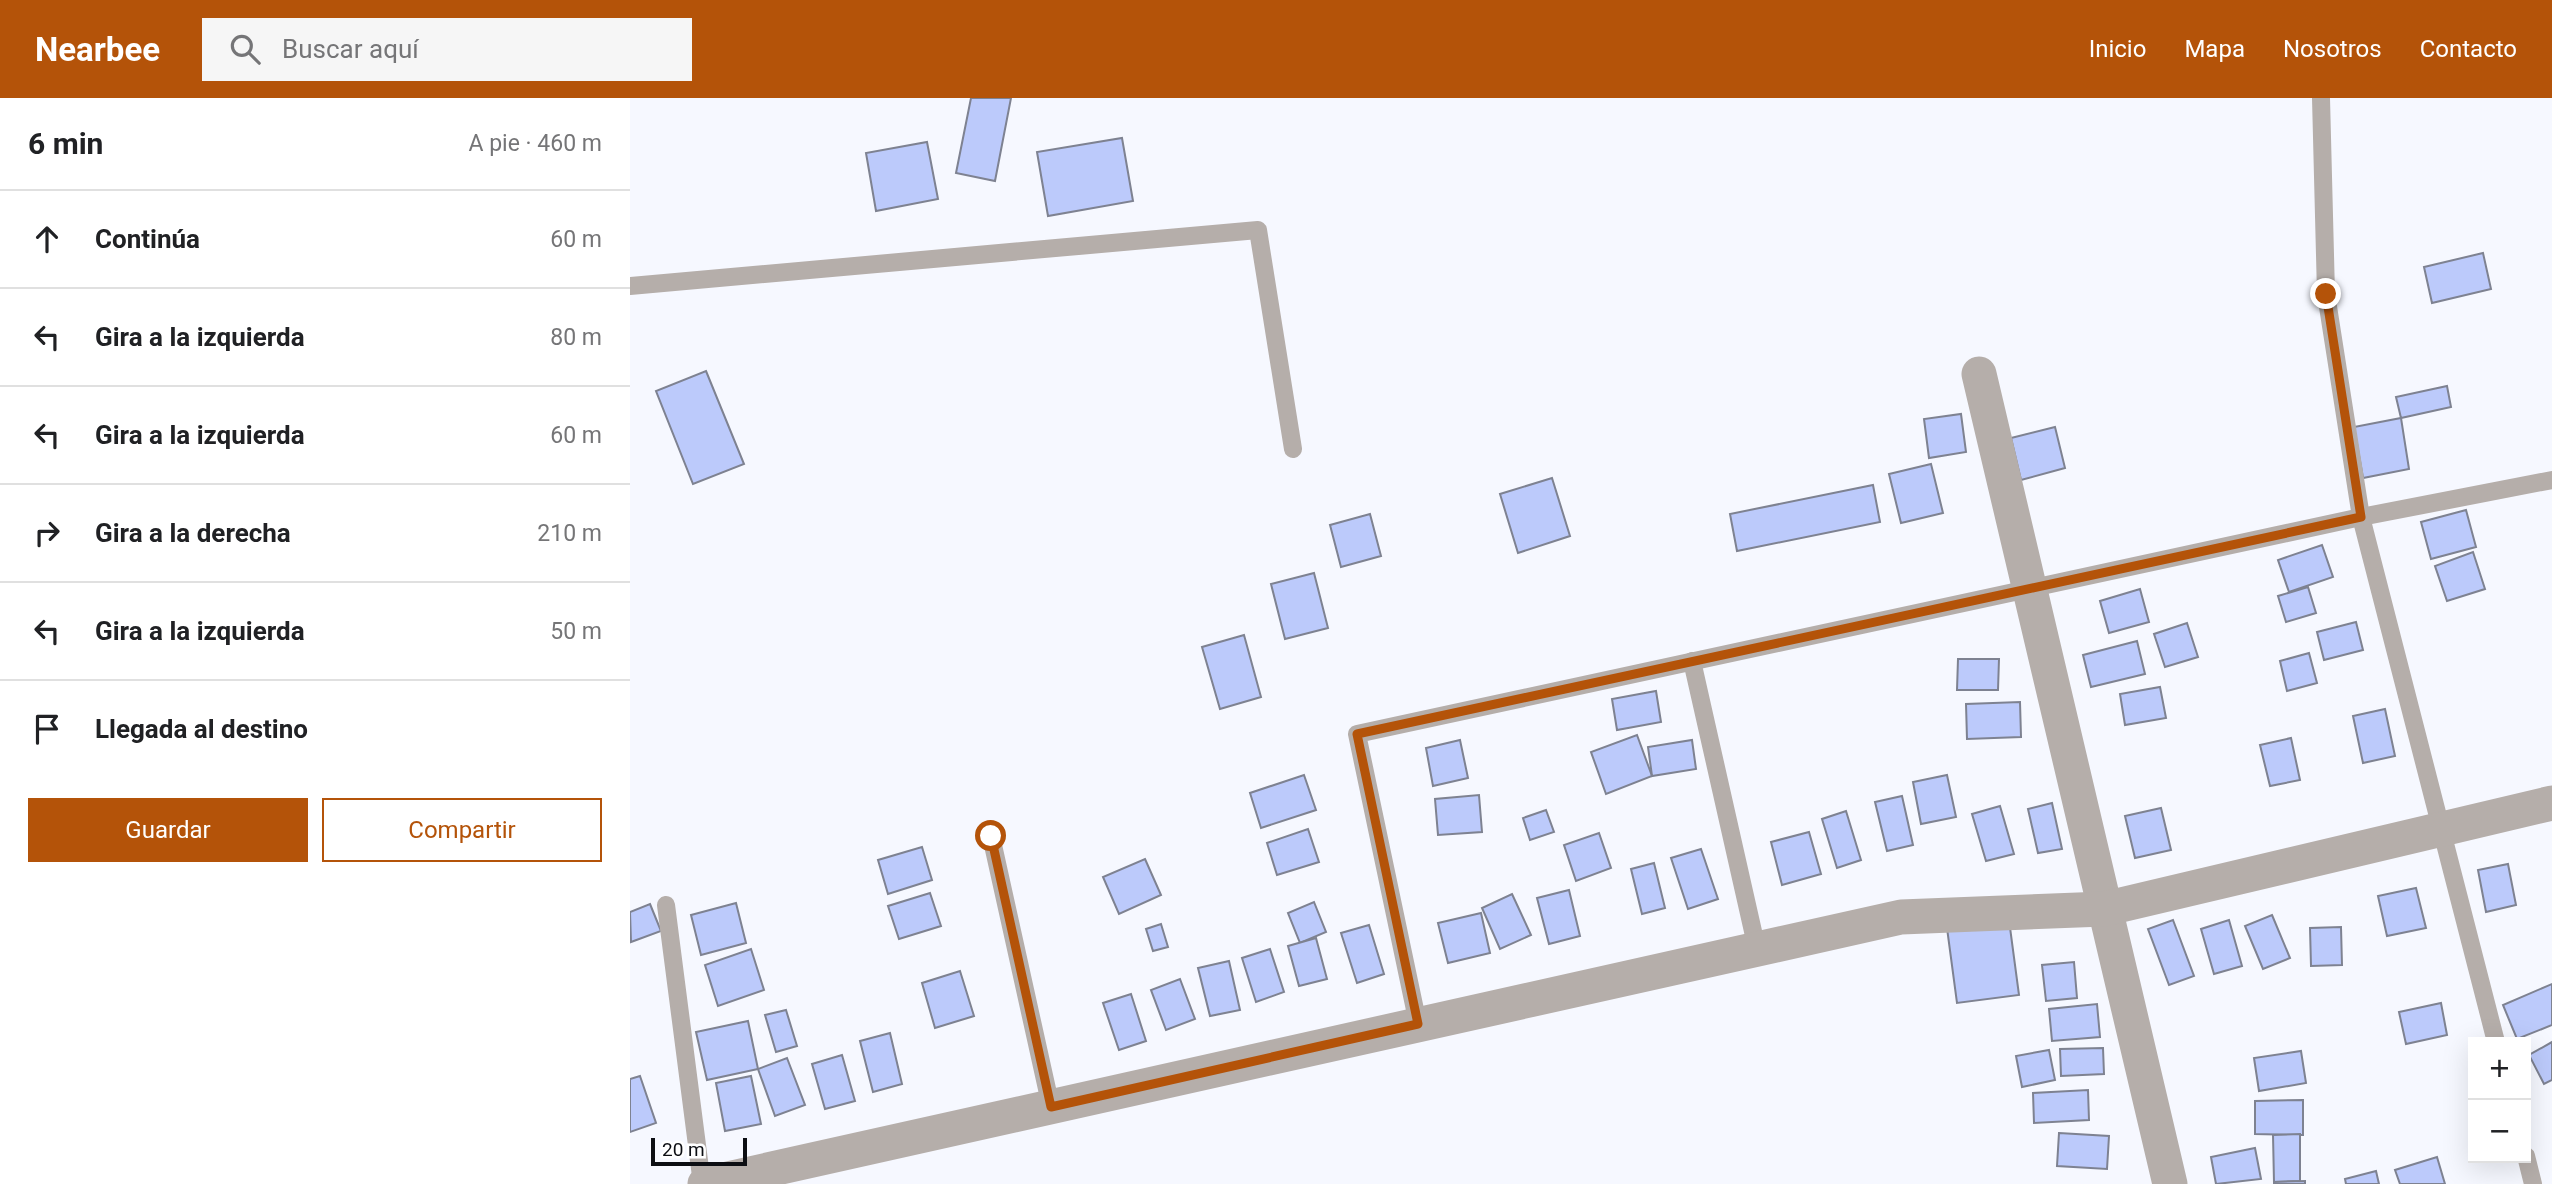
<!DOCTYPE html>
<html lang="es">
<meta charset="utf-8">
<style>
body{margin:0;font-family:Roboto,sans-serif;background:#f6f6f6;color:#202124}
.controls{position:absolute;right:21px;bottom:21px;display:grid;overflow:hidden;border-radius:0px;box-shadow:0 7px 28px #0002}
.controls button{width:63px;height:63px;display:grid;place-items:center;padding:0;border:0;border-bottom:2px solid #e0e0e0;background:#fff;color:#202124;font:35px sans-serif}
.scale{position:absolute;left:21px;bottom:18px;width:96px;box-sizing:border-box;padding-left:7px;border:4px solid #0c0e13;border-top:0;font-size:19px;line-height:24px;white-space:nowrap;color:#0c0e13;-webkit-text-stroke:5px #fff;paint-order:stroke}
.stop{position:absolute;width:21px;height:21px;margin:-16px;border:5px solid #b45309;border-radius:50%;background:#fff}
.stop.end{background:#b45309;border-color:#fff;box-shadow:0 2px 7px #0008}
.list{margin:0;padding:0;list-style:none}
h2{display:flex;justify-content:space-between;align-items:center;height:91px;margin:0;padding:0 28px;font-size:30px}
h2 small{font-size:23px;font-weight:400;color:#757577}
.list li{display:grid;grid-template-columns:46px 1fr auto;gap:21px;align-items:center;box-sizing:border-box;height:98px;padding:0 28px;border-top:2px solid #e0e0e0}
.list b{display:block;font-size:26px;white-space:nowrap}
.list em{font-size:23px;font-style:normal;color:#757577}
.actions{display:flex;gap:14px;padding:21px 28px}
.actions a{flex:1;padding:16px 0;border:2px solid #b45309;border-radius:0px;text-align:center;font-size:24px;color:#b45309}
.actions .main{background:#b45309;color:#fff}
.icon{flex:none;width:38px;height:38px;fill:none;stroke:currentColor;stroke-width:2;stroke-linecap:round;stroke-linejoin:round}
.map{position:relative;flex:none;width:1922px;height:1086px;overflow:hidden}
header{display:flex;align-items:center;gap:42px;box-sizing:border-box;height:98px;padding:0 35px;background:#b45309;color:#fff}
header strong{font-size:33px}
nav{display:flex;gap:38px;margin-inline-start:auto;font-size:24px}
.search{width:490px;height:63px;background:#f6f6f6;display:flex;align-items:center;gap:18px;box-sizing:border-box;padding:0 24px;border-radius:0px;color:#757577;font-size:26px}
main{display:flex}
aside{flex:1;background:#fff}
.map>svg:first-child{display:block}
</style>
<header>
<strong>Nearbee</strong>
<div class="search"><svg class="icon" aria-label="search" viewBox="0 0 24 24"><circle cx="10" cy="10" r="6"/><path d="M15 15l6 6"/></svg>Buscar aquí</div>
<nav><a>Inicio</a><a>Mapa</a><a>Nosotros</a><a>Contacto</a></nav>
</header>
<main>
<aside>
<h2>6 min<small>A pie · 460 m</small></h2>
<ul class="list">
<li><svg class="icon" aria-label="ahead" viewBox="0 0 24 24"><path d="M12 20V5M6 11l6-6 6 6"/></svg><div><b>Continúa</b></div><em>60 m</em></li>
<li><svg class="icon" aria-label="left" viewBox="0 0 24 24"><path d="M17 20v-9H6M10 6l-5 5 5 5"/></svg><div><b>Gira a la izquierda</b></div><em>80 m</em></li>
<li><svg class="icon" aria-label="left" viewBox="0 0 24 24"><path d="M17 20v-9H6M10 6l-5 5 5 5"/></svg><div><b>Gira a la izquierda</b></div><em>60 m</em></li>
<li><svg class="icon" aria-label="right" viewBox="0 0 24 24"><path d="M7 20v-9h11M14 6l5 5-5 5"/></svg><div><b>Gira a la derecha</b></div><em>210 m</em></li>
<li><svg class="icon" aria-label="left" viewBox="0 0 24 24"><path d="M17 20v-9H6M10 6l-5 5 5 5"/></svg><div><b>Gira a la izquierda</b></div><em>50 m</em></li>
<li><svg class="icon" aria-label="arrive" viewBox="0 0 24 24"><path d="M6 21V4h12l-3 4 3 4H6"/></svg><div><b>Llegada al destino</b></div></li>
</ul>
<div class="actions"><a class="main">Guardar</a><a>Compartir</a></div>
</aside>
<div class="map">
<svg width="1922" height="1086" viewBox="0 0 1922 1086">
<rect width="100%" height="100%" fill="#f6f8ff"/>
<g fill="#bccafb" stroke="#7e8291" stroke-width="2">
<polygon points="341,0 381,0 365,83 326,75"/>
<polygon points="492,40 503,103 418,118 407,54"/>
<polygon points="297,44 308,101 246,113 236,55"/>
<polygon points="1853,155 1861,191 1802,205 1794,169"/>
<polygon points="76,273 114,366 63,386 26,293"/>
<polygon points="1817,288 1821,309 1771,320 1766,299"/>
<polygon points="1331,316 1336,354 1299,360 1294,321"/>
<polygon points="1771,320 1779,371 1733,380 1724,329"/>
<polygon points="1425,329 1435,370 1391,382 1381,340"/>
<polygon points="1301,366 1313,415 1271,425 1259,376"/>
<polygon points="922,380 940,438 888,455 870,396"/>
<polygon points="1243,387 1250,424 1107,453 1100,416"/>
<polygon points="1836,412 1846,449 1801,461 1791,424"/>
<polygon points="740,416 751,458 711,469 700,427"/>
<polygon points="1692,447 1703,479 1659,494 1648,462"/>
<polygon points="1843,454 1855,491 1817,503 1805,468"/>
<polygon points="684,475 698,530 655,541 641,486"/>
<polygon points="1678,489 1686,515 1656,524 1648,498"/>
<polygon points="1510,491 1519,524 1479,535 1470,503"/>
<polygon points="1726,524 1733,552 1694,562 1687,534"/>
<polygon points="1557,525 1568,559 1535,569 1524,536"/>
<polygon points="614,537 631,599 590,611 572,549"/>
<polygon points="1507,543 1515,576 1461,589 1453,557"/>
<polygon points="1679,555 1687,585 1657,593 1650,563"/>
<polygon points="1328,561 1369,561 1368,592 1327,592"/>
<polygon points="1530,589 1536,620 1495,627 1490,596"/>
<polygon points="1026,593 1031,624 987,632 982,601"/>
<polygon points="1390,604 1391,639 1337,641 1336,606"/>
<polygon points="1755,611 1765,658 1733,665 1723,618"/>
<polygon points="1007,637 1022,678 976,696 961,654"/>
<polygon points="1661,640 1670,682 1640,688 1630,647"/>
<polygon points="830,642 838,680 803,688 796,650"/>
<polygon points="1062,642 1066,671 1022,678 1018,649"/>
<polygon points="674,677 686,712 631,730 620,695"/>
<polygon points="1317,677 1326,719 1291,726 1283,684"/>
<polygon points="849,697 852,734 808,737 805,701"/>
<polygon points="1272,698 1283,747 1257,753 1245,704"/>
<polygon points="1422,705 1432,751 1408,755 1398,711"/>
<polygon points="1370,708 1384,756 1356,763 1342,716"/>
<polygon points="1531,710 1541,752 1505,760 1495,718"/>
<polygon points="916,712 924,734 900,742 893,720"/>
<polygon points="1216,713 1231,762 1207,770 1192,721"/>
<polygon points="678,731 689,764 647,777 637,745"/>
<polygon points="1179,734 1191,776 1152,787 1141,744"/>
<polygon points="969,735 981,770 946,783 934,747"/>
<polygon points="292,749 302,782 258,796 248,762"/>
<polygon points="1071,751 1088,801 1058,811 1041,760"/>
<polygon points="515,761 531,797 489,816 473,779"/>
<polygon points="1024,765 1035,810 1012,816 1001,771"/>
<polygon points="1878,766 1886,807 1856,814 1848,772"/>
<polygon points="1786,790 1796,830 1757,838 1748,798"/>
<polygon points="939,792 950,838 919,846 907,800"/>
<polygon points="300,795 311,828 269,841 258,808"/>
<polygon points="882,796 901,837 870,851 852,810"/>
<polygon points="684,804 696,834 670,845 658,815"/>
<polygon points="106,805 116,845 71,857 61,817"/>
<polygon points="20,806 31,833 1,844 0,814"/>
<polygon points="851,815 860,855 818,865 808,825"/>
<polygon points="1642,817 1660,860 1633,871 1615,828"/>
<polygon points="1379,822 1389,897 1327,905 1317,830"/>
<polygon points="1543,822 1564,878 1539,887 1518,831"/>
<polygon points="1599,822 1612,868 1584,876 1571,831"/>
<polygon points="531,826 538,849 523,853 516,831"/>
<polygon points="739,827 754,876 727,885 711,835"/>
<polygon points="1711,829 1712,867 1681,868 1680,830"/>
<polygon points="686,840 697,881 669,888 658,848"/>
<polygon points="121,851 134,892 88,908 75,867"/>
<polygon points="640,851 654,894 626,904 612,860"/>
<polygon points="599,863 610,912 580,918 568,870"/>
<polygon points="1444,864 1447,900 1416,903 1412,867"/>
<polygon points="330,873 344,918 305,930 292,885"/>
<polygon points="550,881 565,921 536,932 521,892"/>
<polygon points="1922,886 1922,927 1887,941 1873,907"/>
<polygon points="501,896 516,943 489,952 473,905"/>
<polygon points="1811,905 1817,937 1776,946 1769,914"/>
<polygon points="1467,906 1470,939 1422,943 1419,911"/>
<polygon points="156,912 167,948 146,954 135,917"/>
<polygon points="118,923 128,971 77,982 66,934"/>
<polygon points="260,935 272,986 243,994 230,943"/>
<polygon points="1922,944 1922,982 1914,986 1899,957"/>
<polygon points="1473,950 1474,976 1431,978 1430,951"/>
<polygon points="1419,952 1425,982 1392,989 1386,958"/>
<polygon points="1671,953 1676,985 1629,993 1624,960"/>
<polygon points="212,957 225,1003 195,1011 182,966"/>
<polygon points="157,960 175,1007 145,1018 128,971"/>
<polygon points="10,978 26,1025 0,1034 0,981"/>
<polygon points="121,978 131,1026 95,1033 86,985"/>
<polygon points="1458,992 1459,1022 1404,1025 1403,995"/>
<polygon points="1673,1002 1673,1037 1625,1036 1625,1003"/>
<polygon points="1429,1035 1479,1038 1477,1071 1427,1068"/>
<polygon points="1670,1036 1670,1083 1644,1084 1643,1037"/>
<polygon points="1625,1050 1631,1081 1586,1086 1581,1059"/>
<polygon points="1807,1059 1815,1086 1770,1086 1765,1072"/>
<polygon points="1746,1073 1749,1086 1716,1086 1715,1081"/>
<polygon points="1675,1083 1675,1086 1644,1086 1644,1084"/>
</g>
<g fill="none" stroke-linecap="round" stroke-linejoin="round">
<g stroke="#b5aeaa" stroke-width="18">
<polyline points="1691,0 1696,196 1731,419 1866,944"/>
<polyline points="0,188 628,132 663,351"/>
<polyline points="1062,563 1127,851"/>
<polyline points="361,738 421,1009"/>
<polyline points="36,807 72,1086"/>
<polyline points="788,926 727,636 1731,419 1922,382"/>
<polyline points="1896,1058 1903,1086"/>
</g>
<g stroke="#b5aeaa" stroke-width="35">
<polyline points="1349,276 1540,1086"/>
<polyline points="75,1086 1271,819 1474,811 1922,705"/>
</g>
</g>
<g fill="none" stroke-linecap="round" stroke-linejoin="round">
<polyline stroke="#b45309" stroke-width="9" points="361,738 421,1009 788,926 727,636 1731,419 1696,196"/>
</g>
</svg>
<div class="controls">
<button>+</button>
<button>−</button>
</div>
<div class="scale">20 m</div>
<div class="stop" style="left:361px;top:738px"></div>
<div class="stop end" style="left:1696px;top:196px"></div>
</div>
</main>
